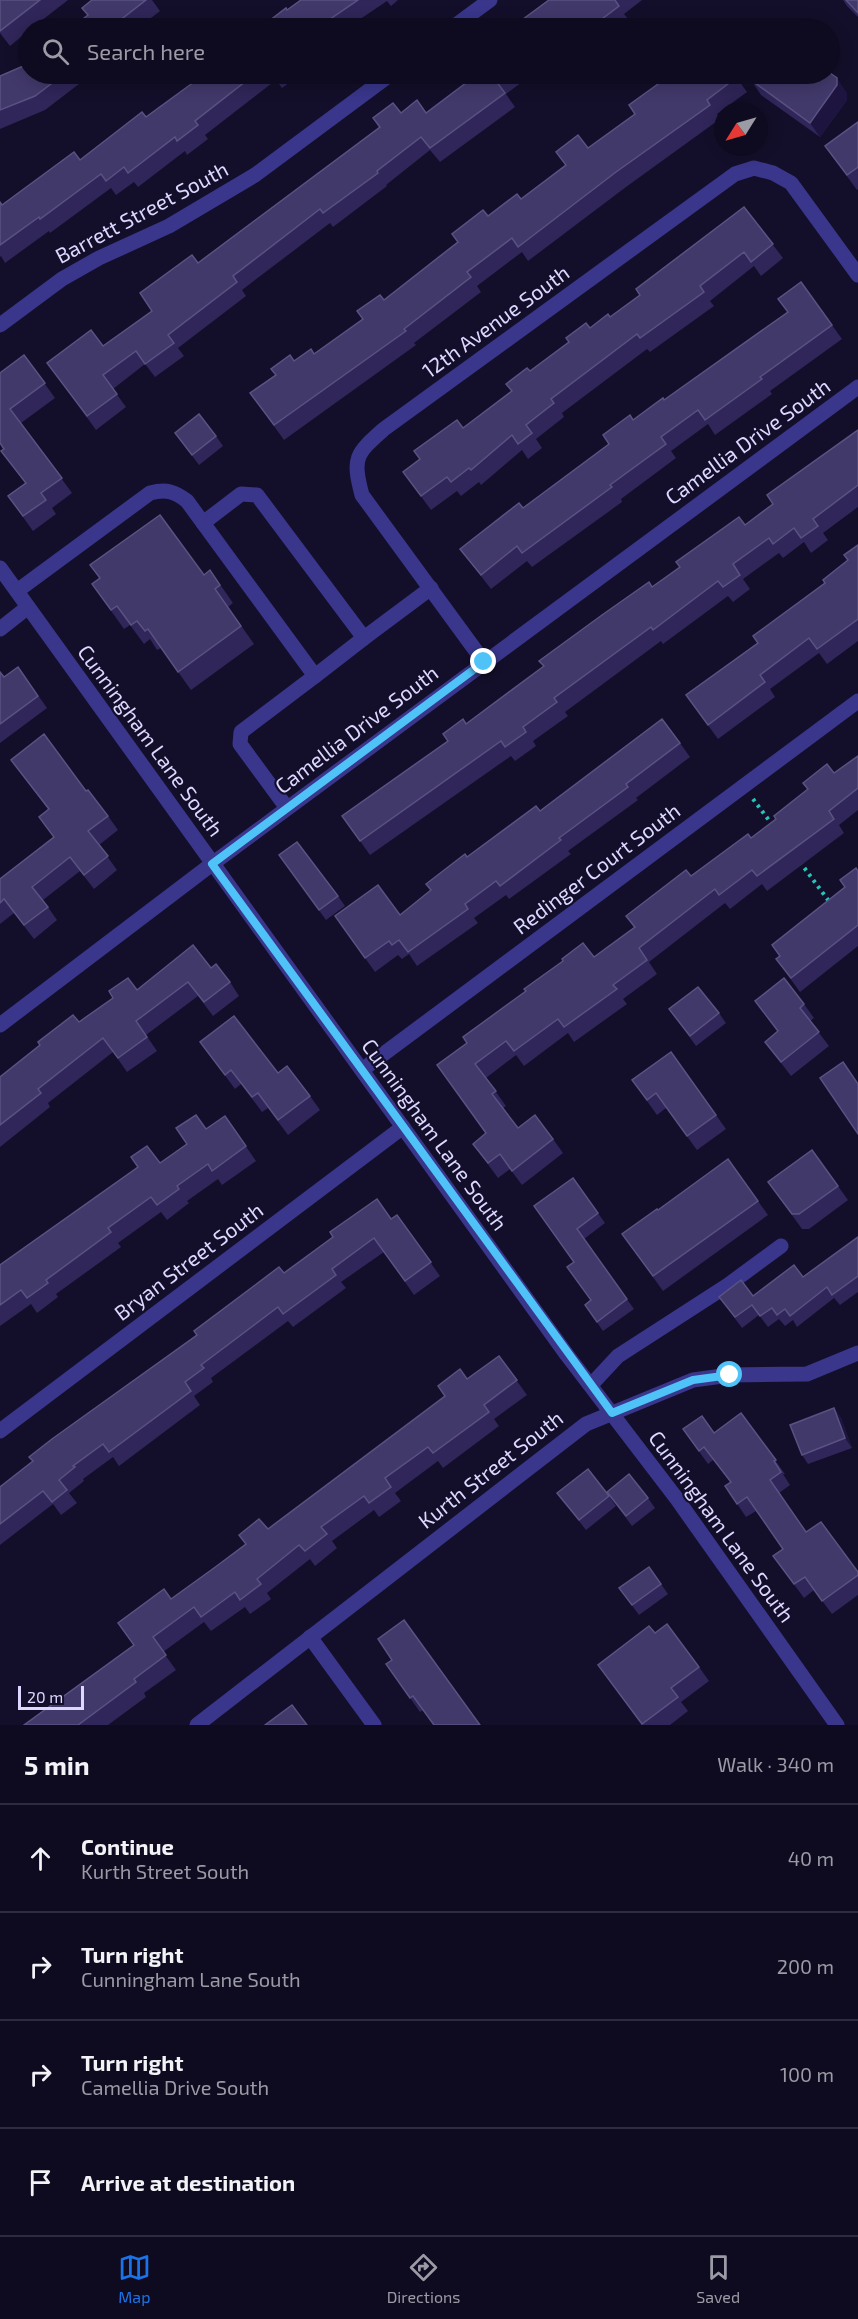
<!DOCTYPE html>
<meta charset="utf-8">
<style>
body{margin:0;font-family:"Exo 2",sans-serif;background:#1c192d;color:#f1f3f6}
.compass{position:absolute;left:714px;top:102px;width:54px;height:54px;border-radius:50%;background:#0e0b20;box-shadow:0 3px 15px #0003;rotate:233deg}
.scale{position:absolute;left:18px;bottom:15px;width:66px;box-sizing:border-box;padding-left:6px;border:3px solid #dcd8ff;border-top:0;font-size:16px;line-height:21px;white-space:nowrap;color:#dcd8ff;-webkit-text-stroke:4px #130f2a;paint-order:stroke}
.stop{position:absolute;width:18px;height:18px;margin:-14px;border:4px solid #4fc3f7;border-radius:50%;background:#fff}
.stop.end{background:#4fc3f7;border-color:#fff;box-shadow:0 2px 6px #0008}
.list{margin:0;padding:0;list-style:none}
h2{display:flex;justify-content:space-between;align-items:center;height:78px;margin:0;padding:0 24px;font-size:26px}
h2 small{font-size:20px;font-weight:400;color:#9b9ba5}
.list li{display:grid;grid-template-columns:39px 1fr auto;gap:18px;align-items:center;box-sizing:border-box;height:108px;padding:0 24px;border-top:2px solid #2e2b3e}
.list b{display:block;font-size:22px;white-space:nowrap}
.list p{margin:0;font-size:20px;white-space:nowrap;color:#9b9ba5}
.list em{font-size:20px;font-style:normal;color:#9b9ba5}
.icon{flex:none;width:33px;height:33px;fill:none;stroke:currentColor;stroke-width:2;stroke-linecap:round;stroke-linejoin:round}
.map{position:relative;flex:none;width:858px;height:1725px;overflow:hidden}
.search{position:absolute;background:#0e0b20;box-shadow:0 3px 15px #0003;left:18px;right:18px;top:18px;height:66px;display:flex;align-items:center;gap:15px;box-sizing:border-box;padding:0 21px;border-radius:33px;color:#9b9ba5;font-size:22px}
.sheet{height:510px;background:#0e0b20}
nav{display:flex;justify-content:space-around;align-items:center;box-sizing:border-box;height:84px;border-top:2px solid #2e2b3e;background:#0e0b20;font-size:16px;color:#9b9ba5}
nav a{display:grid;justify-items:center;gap:3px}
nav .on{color:#1a73e8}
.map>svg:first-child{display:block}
</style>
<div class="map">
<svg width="858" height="1725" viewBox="0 0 858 1725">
<rect width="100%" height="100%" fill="#130f2a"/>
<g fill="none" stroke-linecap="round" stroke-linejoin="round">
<g stroke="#27c4b8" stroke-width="4" stroke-dasharray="3 4.5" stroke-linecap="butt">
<polyline points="753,799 774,827"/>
<polyline points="800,862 831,904"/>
</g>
<g stroke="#39368c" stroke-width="15">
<polyline points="452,28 490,0"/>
<polyline points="0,325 62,279 99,258 169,226 255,175 391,74"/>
<polyline points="203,523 241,494 257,495 364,638 431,588"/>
<polyline points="0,568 567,1355 677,1499 837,1725"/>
<path d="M17 591 150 493C166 489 174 491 187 501L315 676 241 732 240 744 287 808"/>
<polyline points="0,629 28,607"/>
<path d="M484 662 362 495C352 457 356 454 384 429L735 174 754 168 773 173 791 183 858 275"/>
<polyline points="315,676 364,638"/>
<polyline points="0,1025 212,864 858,387"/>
<polyline points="362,1070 858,701"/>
<polyline points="591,1385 618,1356 728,1285 781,1246"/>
<polyline points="0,1431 403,1127"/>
<polyline points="310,1637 374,1725"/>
<polyline points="197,1725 586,1424 693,1380 730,1375 807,1374 858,1353"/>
</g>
</g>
<g fill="#302659">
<polygon points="0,0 68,0 32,28 28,28 28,31 10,46 0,33"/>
<polygon points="92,0 152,0 160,11 138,28 71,28 88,15 82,8"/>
<polygon points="301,0 398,0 391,6 387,1 347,28 260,28"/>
<polygon points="549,0 642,0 624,14 629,20 618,28 511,28"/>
<polygon points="843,0 858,0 858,17 847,6"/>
<polygon points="28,74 92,74 45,110 0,129 0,76"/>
<polygon points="205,74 301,74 282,88 276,80 205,135 208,139 187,155 185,151 138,187 134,182 116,195 111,188 50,233 49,231 5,263 1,256 0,257 0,202 2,205 80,160 146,117"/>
<polygon points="460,74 533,74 506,94 515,107 440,162 430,150 386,185 387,186 333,227 330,223 242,290 246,296 178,348 184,356 155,377 145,364 113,389 126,407 96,430 57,376 103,346 152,311 198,263 379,128 373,118 401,113 426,113 467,82"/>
<polygon points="734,74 747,92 717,114 720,119 626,187 528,261 522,252 477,286 481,292 414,343 416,345 284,440 250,393 294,361 314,354 363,319 384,300 458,243 488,216 521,199 565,165 556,152 588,148"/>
<polygon points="751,80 847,93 847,100 820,137 761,95"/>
<polygon points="858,122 858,189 857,190 825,146"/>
<polygon points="744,207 783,258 761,276 754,266 710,301 714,306 650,352 647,349 562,413 564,417 536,439 542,448 528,459 522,450 481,485 479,482 461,496 457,491 431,510 403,472 463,428 511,391 506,384 530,371 590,328 610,317 640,295"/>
<polygon points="801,282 842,339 770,391 772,394 715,435 708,424 671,451 676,458 621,499 622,502 532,567 527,561 491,589 460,549 523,508 609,444 633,420 664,400 788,312"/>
<polygon points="24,355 55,398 21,423 72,493 52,508 56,514 33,531 8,496 25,483 1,451 4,449 0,444"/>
<polygon points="858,430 858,507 823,533 828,540 811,553 804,542 783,558 779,553 743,579 750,589 733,602 728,596 663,644 661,641 565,712 568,716 533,741 536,746 515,761 511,756 370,855 342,816 448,741 466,724 652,587 745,525 773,504"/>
<polygon points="175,433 216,436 223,446 199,465"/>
<polygon points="858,545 858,641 827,664 819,653 770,689 775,697 718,739 686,695 757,643 825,583 848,561"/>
<polygon points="210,570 233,603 228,607 254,644 191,690 161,648 157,650 150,639 144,644 130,625 124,629 92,584 204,575"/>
<polygon points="18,667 47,708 0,743 0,672 4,677"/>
<polygon points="680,743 690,757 636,798 638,800 568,851 571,854 509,899 506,895 474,918 478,923 417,966 409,954 402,959 398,955 375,972 335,916 400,915 431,890 426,884 540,811"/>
<polygon points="858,756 858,810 839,825 844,833 767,891 762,884 730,909 725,903 649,962 657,974 623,999 627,1004 574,1042 568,1033 524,1066 516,1055 486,1078 506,1106 503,1108 518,1128 553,1139 563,1153 522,1185 510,1169 498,1178 473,1144 486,1134 437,1065 594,957 634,928 626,916 751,838 776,819 808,790 803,783 834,773"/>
<polygon points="11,760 86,791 108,816 118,830 99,845 117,870 94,889 80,871 43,900 57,920 34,939 14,913 0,924 0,879 54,837 39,817 48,809"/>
<polygon points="279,855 338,896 345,906 326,920"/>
<polygon points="858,871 858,946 800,992 776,959 780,956 772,945 845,887"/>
<polygon points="211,968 230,982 239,996 213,1016 198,996 146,1035 157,1051 127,1072 113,1052 48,1103 50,1107 0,1147 0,1077 79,1022 137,990"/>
<polygon points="755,1001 804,1004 814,1018 810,1021 829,1046 791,1076 765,1042 778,1031"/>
<polygon points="669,1009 719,1013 726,1023 696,1046"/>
<polygon points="200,1042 278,1073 310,1096 320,1110 288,1135 268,1108 262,1112 241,1084 235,1089"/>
<polygon points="671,1052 726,1129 697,1150 666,1108 657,1115 632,1080"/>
<polygon points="225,1116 256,1161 222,1185 218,1179 187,1201 189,1203 167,1220 161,1212 118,1243 121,1247 56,1294 58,1297 37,1313 31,1304 0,1326 0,1265 160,1163"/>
<polygon points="812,1150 848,1200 809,1229 802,1229 768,1182"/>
<polygon points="573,1178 605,1223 584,1239 634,1309 603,1331 585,1305 591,1301 573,1262"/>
<polygon points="758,1201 768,1215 663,1291 622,1234 658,1210"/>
<polygon points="397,1215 440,1276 414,1295 384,1252 341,1282 346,1288 293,1327 288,1321 211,1378 213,1382 194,1396 200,1405 119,1466 113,1457 83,1479 84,1481 69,1493 77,1503 61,1515 53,1504 0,1545 0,1487 33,1461 29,1457 284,1273 391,1219"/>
<polygon points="858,1237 858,1292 840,1305 834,1298 797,1327 793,1320 785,1326 779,1319 768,1327 759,1315 742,1328 719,1297 753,1296 803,1277"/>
<polygon points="499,1356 527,1395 494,1419 499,1426 443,1468 438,1461 395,1493 401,1501 379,1517 374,1510 332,1541 337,1548 315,1566 310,1559 267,1593 271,1599 250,1614 245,1607 211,1631 204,1622 163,1652 176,1670 144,1693 146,1697 108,1725 24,1725 134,1645 171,1599 246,1545 239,1535 268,1529"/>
<polygon points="834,1408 841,1418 852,1448 808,1464 802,1455"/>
<polygon points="741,1413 785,1474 783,1474 790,1485 779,1493 806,1532 858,1572 858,1595 832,1614 814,1590 804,1598 773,1556 783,1549 756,1511 746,1517 725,1486 730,1482 713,1460 708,1464 683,1429 714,1433"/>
<polygon points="607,1492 648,1498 655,1508 632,1526"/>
<polygon points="557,1493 609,1496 616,1506 586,1530"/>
<polygon points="649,1567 668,1594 639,1615 619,1588"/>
<polygon points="655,1633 699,1667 709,1681 681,1702 688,1711 670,1725 642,1725 608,1679"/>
<polygon points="396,1678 480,1725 423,1710 420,1712"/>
</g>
<g fill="#1d153f">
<polygon points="837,78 847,93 847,100 820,137 810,123"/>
<polygon points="834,1408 841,1418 852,1448 845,1438"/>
</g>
<g fill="#42396b" stroke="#5a5282" stroke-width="1.5">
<polygon points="0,0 40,0 0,31"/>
<polygon points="92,0 146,0 110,28 71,28 88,15 82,8"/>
<polygon points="301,0 358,0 317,28 260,28 286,8 287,10"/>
<polygon points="549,0 615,0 619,6 590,28 572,28 569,25 564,28 511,28"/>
<polygon points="846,0 858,0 858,13"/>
<polygon points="28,64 28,74 64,74 35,96 0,110 0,76"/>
<polygon points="830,73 837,78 837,85 810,123 751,80 756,74"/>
<polygon points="205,74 255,74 195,121 198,125 177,141 175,137 128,173 124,167 106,181 101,174 40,219 39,217 0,245 0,202 2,205 74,152 80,160 142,112 146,117"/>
<polygon points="461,74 506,74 496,81 505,93 430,148 421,137 377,171 378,173 323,213 320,209 233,276 237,282 168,335 174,343 145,364 136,351 103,375 117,394 87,416 47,363 91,330 103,346 152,311 140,293 192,255 198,263 380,127 373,118 393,103 401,113 417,100 426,113 467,82"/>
<polygon points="672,74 734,74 737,77 707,100 710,105 616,172 518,247 512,238 467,272 471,277 404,329 406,331 274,425 250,393 276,375 271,369 290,355 294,361 311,349 314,354 363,319 357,311 380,295 384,300 458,242 452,234 483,210 488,216 517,194 521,199 566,165 556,152 578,135 588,148 635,114 629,105"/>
<polygon points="858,122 858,167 847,175 825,146"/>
<polygon points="744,207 773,244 751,262 744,252 700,286 704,292 640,338 637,334 551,399 554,403 526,425 532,433 518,444 512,435 471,470 469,468 451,482 447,477 421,496 403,472 420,459 414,451 457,420 463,428 512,391 506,384 527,368 530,371 569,342 566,338 586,323 590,328 608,314 610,317 640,295 636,289"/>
<polygon points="801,282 832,325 760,377 762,379 705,420 698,410 661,437 666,444 610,485 612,487 522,553 517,546 481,575 460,549 519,503 523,508 609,444 603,435 630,415 633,420 663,398 664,400 788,312 778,299"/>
<polygon points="24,355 45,383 10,409 62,478 41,493 46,500 23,516 8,496 26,483 1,451 4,449 0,443 0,373"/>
<polygon points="199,414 216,436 192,455 175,433"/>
<polygon points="858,430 858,485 813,519 818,526 801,538 794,528 773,544 769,538 733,564 740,575 723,587 718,581 653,630 651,627 554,698 557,702 523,727 526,732 505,747 501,741 360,841 342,816 448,741 443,734 463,719 466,724 544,666 539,661 602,615 649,582 652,587 680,567 676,562 739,517 745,525 773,504 767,495"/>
<polygon points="160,515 204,575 210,570 220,585 215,589 241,626 178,672 148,629 145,631 137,621 131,625 117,606 111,610 92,584 100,578 90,565"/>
<polygon points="858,545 858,619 817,649 809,638 760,675 765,682 708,725 686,695 758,643 753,636 825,583 823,580 848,560 844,555"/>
<polygon points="18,667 38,696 0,724 0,672 4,677"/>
<polygon points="662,719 680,743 626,784 628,787 559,838 561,840 500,886 496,881 465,904 468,909 408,952 399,940 392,945 389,941 365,958 335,916 378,885 400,915 431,890 426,884 465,854 467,857 536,806 540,811"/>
<polygon points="44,734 86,791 88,790 108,816 88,831 108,856 84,875 70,857 32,887 48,907 24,925 4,899 0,903 0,879 54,837 39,817 49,809 11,760"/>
<polygon points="858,756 858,788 829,811 834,819 757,876 752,870 719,895 715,889 639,948 647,960 613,985 617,989 564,1027 558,1019 514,1051 506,1041 475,1064 496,1091 492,1094 518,1128 535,1115 553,1139 512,1171 500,1154 488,1163 473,1144 486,1133 437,1065 467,1043 463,1037 526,991 524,989 563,961 562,959 583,943 594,957 635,927 626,916 686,870 691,876 748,834 751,838 776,819 774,816 808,789 803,783 827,764 834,773"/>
<polygon points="297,842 338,896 319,910 279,855"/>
<polygon points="856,868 858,871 858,925 791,978 776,959 780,956 772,945 845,887 840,880"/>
<polygon points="193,945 211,968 216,964 230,982 204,1002 188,982 136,1021 147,1037 118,1058 103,1038 38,1089 41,1093 0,1125 0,1077 40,1045 38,1042 73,1015 79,1022 113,998 109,991 128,978 137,990"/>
<polygon points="784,978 804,1004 800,1008 819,1032 781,1062 765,1042 778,1031 755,1001"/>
<polygon points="698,987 719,1013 690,1036 669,1009"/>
<polygon points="234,1016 278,1073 287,1066 310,1096 278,1120 258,1093 252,1097 231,1070 225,1075 200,1042"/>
<polygon points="671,1052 716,1115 687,1136 656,1093 647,1100 632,1080"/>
<polygon points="843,1062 858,1084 858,1134 820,1078"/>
<polygon points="196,1115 206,1129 225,1116 246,1146 212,1171 208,1164 177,1186 179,1189 157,1205 151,1197 108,1228 111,1232 46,1280 48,1283 27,1298 21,1290 0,1305 0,1265 138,1167 131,1157 147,1146 160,1163 187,1144 176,1128"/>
<polygon points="812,1150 838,1186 799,1214 792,1214 768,1182"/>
<polygon points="728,1159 758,1201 653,1276 622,1234 657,1209 658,1210"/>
<polygon points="573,1178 598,1213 577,1229 627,1299 597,1322 585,1305 591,1300 567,1267 574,1262 534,1206"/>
<polygon points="377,1199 391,1219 397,1215 431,1262 405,1281 374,1238 332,1269 336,1275 283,1314 278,1307 201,1365 204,1368 185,1382 191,1391 109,1452 103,1444 73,1466 75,1467 59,1480 67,1490 52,1502 43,1491 0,1524 0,1487 33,1461 29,1457 52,1439 197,1335 194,1331 279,1267 284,1273 333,1237 330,1232"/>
<polygon points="858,1237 858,1276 832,1295 827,1287 790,1316 785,1309 777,1315 772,1308 760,1316 752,1305 735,1317 719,1297 741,1280 753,1296 794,1265 803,1277"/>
<polygon points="499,1356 517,1380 484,1405 489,1412 433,1453 428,1447 385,1478 391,1487 369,1503 364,1496 321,1527 327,1534 305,1551 299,1545 257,1579 261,1584 240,1600 235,1592 201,1617 194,1607 153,1637 166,1655 134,1679 136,1682 78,1725 24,1725 134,1645 118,1623 164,1589 171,1599 214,1568 246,1544 239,1535 259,1519 268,1529 445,1396 438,1386 460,1369 467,1379"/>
<polygon points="834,1408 845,1438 802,1455 790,1425"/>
<polygon points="741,1413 776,1460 774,1461 781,1472 770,1480 806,1532 821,1522 858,1572 858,1575 822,1601 805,1577 794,1584 773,1556 783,1549 747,1497 737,1504 725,1486 731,1482 704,1447 699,1451 683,1429 702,1416 714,1433"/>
<polygon points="588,1469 609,1496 579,1520 557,1493"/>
<polygon points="629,1474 648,1498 626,1516 607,1492"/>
<polygon points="649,1567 661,1584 632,1605 619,1588"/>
<polygon points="404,1620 480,1725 434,1725 413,1696 410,1698 386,1664 392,1660 378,1639"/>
<polygon points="667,1624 699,1667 671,1688 678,1697 642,1724 598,1665 649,1626 655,1633"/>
<polygon points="292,1705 307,1725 265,1725"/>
</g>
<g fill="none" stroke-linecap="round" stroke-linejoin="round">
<polyline stroke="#4fc3f7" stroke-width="8" points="484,662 212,864 612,1413 693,1380 730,1375"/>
</g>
<g text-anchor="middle" stroke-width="4.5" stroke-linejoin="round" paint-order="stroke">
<g font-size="21" fill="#dcd8ff" stroke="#130f2a">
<text transform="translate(142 213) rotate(-28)" y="7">Barrett Street South</text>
<text transform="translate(496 322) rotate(-36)" y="7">12th Avenue South</text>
<text transform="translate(748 442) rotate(-36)" y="7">Camellia Drive South</text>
<text transform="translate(357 730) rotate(-37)" y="7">Camellia Drive South</text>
<text transform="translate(150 741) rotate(54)" y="7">Cunningham Lane South</text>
<text transform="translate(597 869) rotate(-37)" y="7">Redinger Court South</text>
<text transform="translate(434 1135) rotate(54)" y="7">Cunningham Lane South</text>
<text transform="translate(189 1262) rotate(-37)" y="7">Bryan Street South</text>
<text transform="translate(491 1470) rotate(-38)" y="7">Kurth Street South</text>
<text transform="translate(721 1527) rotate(54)" y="7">Cunningham Lane South</text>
</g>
</g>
</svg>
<svg class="compass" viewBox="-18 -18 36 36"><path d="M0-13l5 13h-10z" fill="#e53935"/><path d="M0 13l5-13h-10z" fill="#9b9ba5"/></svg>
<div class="scale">20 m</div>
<div class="stop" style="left:730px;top:1375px"></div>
<div class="stop end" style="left:484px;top:662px"></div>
<div class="search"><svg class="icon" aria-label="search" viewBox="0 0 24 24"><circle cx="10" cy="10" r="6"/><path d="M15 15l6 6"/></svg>Search here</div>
</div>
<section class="sheet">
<h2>5 min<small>Walk · 340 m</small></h2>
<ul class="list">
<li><svg class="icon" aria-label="ahead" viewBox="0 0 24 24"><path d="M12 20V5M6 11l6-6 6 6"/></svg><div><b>Continue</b><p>Kurth Street South</p></div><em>40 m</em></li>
<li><svg class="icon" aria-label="right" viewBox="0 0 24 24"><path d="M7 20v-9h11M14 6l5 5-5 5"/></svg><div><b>Turn right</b><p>Cunningham Lane South</p></div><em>200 m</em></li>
<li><svg class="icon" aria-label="right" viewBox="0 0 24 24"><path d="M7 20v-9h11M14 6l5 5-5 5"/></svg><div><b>Turn right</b><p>Camellia Drive South</p></div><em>100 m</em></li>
<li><svg class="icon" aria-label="arrive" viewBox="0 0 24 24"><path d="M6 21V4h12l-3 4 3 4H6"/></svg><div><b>Arrive at destination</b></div></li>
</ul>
</section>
<nav>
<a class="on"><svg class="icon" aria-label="map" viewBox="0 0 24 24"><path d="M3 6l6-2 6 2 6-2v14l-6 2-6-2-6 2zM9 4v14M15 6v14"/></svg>Map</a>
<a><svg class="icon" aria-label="directions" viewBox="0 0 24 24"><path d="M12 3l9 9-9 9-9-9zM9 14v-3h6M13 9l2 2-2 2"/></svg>Directions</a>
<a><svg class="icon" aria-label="saved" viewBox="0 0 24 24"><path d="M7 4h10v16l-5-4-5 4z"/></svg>Saved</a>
</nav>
